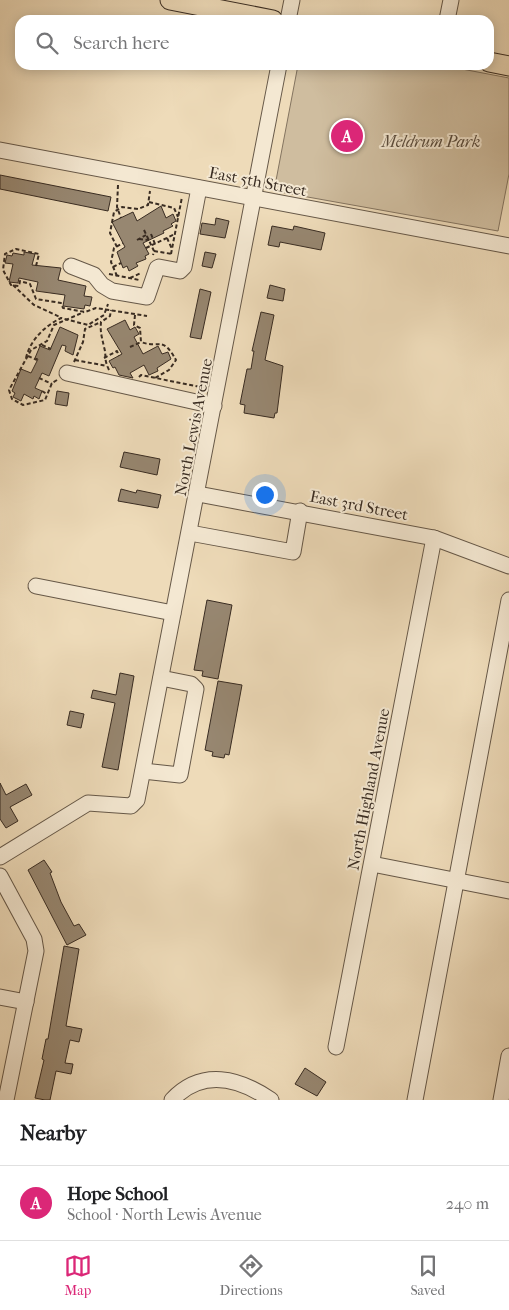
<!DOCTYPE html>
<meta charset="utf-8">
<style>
body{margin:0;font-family:"IM FELL French Canon",serif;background:#f2f2f2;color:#202124}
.you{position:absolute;left:264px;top:494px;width:18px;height:18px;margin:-12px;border:4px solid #fff;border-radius:50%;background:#1a73e8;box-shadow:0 0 0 8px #1a73e833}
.badge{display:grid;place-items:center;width:32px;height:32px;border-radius:50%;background:#db2777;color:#fff;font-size:16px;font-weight:700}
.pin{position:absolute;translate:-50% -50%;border:2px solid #fff;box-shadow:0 1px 5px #0006}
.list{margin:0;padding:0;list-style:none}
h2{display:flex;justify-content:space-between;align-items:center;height:65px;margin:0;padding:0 20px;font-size:21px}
h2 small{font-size:16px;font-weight:400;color:#757577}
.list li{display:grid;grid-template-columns:32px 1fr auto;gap:15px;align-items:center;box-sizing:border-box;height:75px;padding:0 20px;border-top:1px solid #e0e0e0}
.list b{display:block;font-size:19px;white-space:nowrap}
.list p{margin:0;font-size:16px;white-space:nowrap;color:#757577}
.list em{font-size:16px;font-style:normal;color:#757577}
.icon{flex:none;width:28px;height:28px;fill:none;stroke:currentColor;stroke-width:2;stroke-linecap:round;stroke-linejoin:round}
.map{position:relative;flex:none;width:509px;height:1100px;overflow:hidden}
.search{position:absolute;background:#fff;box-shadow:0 2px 12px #0003;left:15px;right:15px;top:15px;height:55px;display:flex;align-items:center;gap:12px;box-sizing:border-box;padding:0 18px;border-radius:15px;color:#757577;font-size:19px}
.sheet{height:140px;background:#fff}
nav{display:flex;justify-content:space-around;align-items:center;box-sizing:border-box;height:70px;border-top:1px solid #e0e0e0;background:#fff;font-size:14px;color:#757577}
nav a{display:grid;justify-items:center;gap:2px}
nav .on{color:#db2777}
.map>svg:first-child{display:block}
</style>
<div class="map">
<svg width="509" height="1100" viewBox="0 0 509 1100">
<rect width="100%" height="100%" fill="#eedbb9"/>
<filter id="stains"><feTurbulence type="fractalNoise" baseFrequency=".004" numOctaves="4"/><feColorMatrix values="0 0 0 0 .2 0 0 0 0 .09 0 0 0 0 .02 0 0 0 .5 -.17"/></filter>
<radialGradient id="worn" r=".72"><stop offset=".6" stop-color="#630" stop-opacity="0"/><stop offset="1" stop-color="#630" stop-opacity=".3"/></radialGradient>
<polygon fill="#cfbd9f" stroke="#847460" points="298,65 441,65 509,78 509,174 498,231 274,191"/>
<g fill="#978771" stroke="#392c22">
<polygon points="0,175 111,197 108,211 0,189"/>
<polygon points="161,206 166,218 173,214 176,221 171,224 173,226 163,231 164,233 143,243 149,254 145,256 146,259 136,263 138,266 129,271 127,266 123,268 117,252 125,247 112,222 133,212 137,221"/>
<polygon points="216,218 229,221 225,238 200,234 202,223 215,225"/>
<polygon points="272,226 293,230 294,226 325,233 321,250 280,242 279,247 268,245"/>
<polygon points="24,252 35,254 32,265 61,268 58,280 86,286 84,296 92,297 90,306 85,305 84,309 63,306 65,295 36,291 38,282 19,278 18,283 9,282 13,264 5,263 7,255 12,256 13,253 24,255"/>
<polygon points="205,252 216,254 212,268 202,266"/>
<polygon points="270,285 285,289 283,301 267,298"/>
<polygon points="200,289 211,292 201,339 190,337"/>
<polygon points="261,312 274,315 265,360 283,366 277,413 275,413 274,418 244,413 245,405 240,404 247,369 251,369 254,351 252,351"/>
<polygon points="125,320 130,330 135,327 139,334 134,337 143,354 158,346 162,354 168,352 171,359 157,368 158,371 149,375 144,365 130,373 133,378 119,375 115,367 113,368 109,361 122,354 107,329"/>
<polygon points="60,327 78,335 73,355 65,351 66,346 62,345 49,376 42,373 35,388 42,391 39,399 34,396 33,399 24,394 21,401 13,397 15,393 12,391 21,369 31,373 38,359 35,358 40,346 50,350"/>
<polygon points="57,391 69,393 67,406 55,404"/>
<polygon points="124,452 160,459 157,475 120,467"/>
<polygon points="121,489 136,493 137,490 161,495 158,508 118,501"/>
<polygon points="207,600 232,605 218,679 202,676 203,671 194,670"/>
<polygon points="120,673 134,676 118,770 102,767 115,703 91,698 93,690 116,695"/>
<polygon points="218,681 242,685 229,755 225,754 224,758 212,756 213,752 205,750"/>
<polygon points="70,711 84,714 81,728 67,725"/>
<polygon points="0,783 6,795 26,784 32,795 10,807 18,821 6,828 0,819"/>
<polygon points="44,860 52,872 50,873 61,902 74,926 79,924 86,935 67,945 28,870"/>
<polygon points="64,946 79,949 66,1026 82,1029 79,1042 70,1040 65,1063 73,1064 71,1074 56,1071 50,1100 45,1100 35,1098 44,1060 42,1059 46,1039 48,1039"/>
<polygon points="305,1068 326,1082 317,1096 295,1084"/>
</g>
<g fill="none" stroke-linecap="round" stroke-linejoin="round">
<g stroke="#665848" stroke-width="17">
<g id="minor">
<polyline points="288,20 292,0"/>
<polyline points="447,20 451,0"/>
<polyline points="0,150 509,246"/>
<polyline points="71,266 94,275 102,285 112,291 147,297 157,268 159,267 180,271 184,267 199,188"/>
<polyline points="67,373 214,406"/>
<polyline points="198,494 434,538 509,566"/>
<polyline points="190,533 293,552 300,511"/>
<polyline points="36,586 173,613"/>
<polyline points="143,771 180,775 196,689 191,684 161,678"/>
<polyline points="0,857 88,803 131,806 137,800 279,65"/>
<polyline points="372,864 509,891"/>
<polyline points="0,876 34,939 36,951 6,1100"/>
<polyline points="0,997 26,1002"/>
<polyline points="336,1047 434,538"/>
<path d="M172 1100C202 1068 239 1078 271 1100"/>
<polyline points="415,1100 509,600"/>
<polyline points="501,1100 509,1056"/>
</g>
</g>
<g stroke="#392c22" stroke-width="21">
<g id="major">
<polyline points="170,0 273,20"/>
<polyline points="489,62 509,66"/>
</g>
</g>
<g stroke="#392c22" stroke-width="2" stroke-dasharray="4 2.5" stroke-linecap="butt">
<polyline points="118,185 117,207 121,218"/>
<polyline points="149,202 174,208 178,217"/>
<polyline points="144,230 154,251 153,255"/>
<polyline points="151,234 155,244"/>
<polyline points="167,238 172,249"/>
<polyline points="139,239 149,240"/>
<polyline points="137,240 146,235"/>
<polyline points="117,247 110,233 114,212 122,207 138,209 148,205 150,191"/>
<polyline points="146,248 175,234"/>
<polyline points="154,251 172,254"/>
<polyline points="171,254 182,197"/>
<polyline points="36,266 39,254 16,249 5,254 3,270 11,285 19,286 20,281 30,284 36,299 61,303 63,308 85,312 96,308 147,316"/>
<polyline points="113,267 121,263"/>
<polyline points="109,274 139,280"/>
<polyline points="117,276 111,262 114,248 123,243"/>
<polyline points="130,278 141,273"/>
<polyline points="13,285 34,305 60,317"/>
<path d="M135 315 134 325 140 328 141 342C160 349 162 335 176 360L169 370 155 378"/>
<polyline points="42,345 51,349"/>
<polyline points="130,347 141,342"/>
<polyline points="28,356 37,360"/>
<path d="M26 358C30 340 45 326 61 318L88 325 104 315 108 304"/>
<polyline points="104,358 117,351 119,356"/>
<polyline points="75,360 107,366"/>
<polyline points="74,362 83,342 85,329 101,322"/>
<path d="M109 370C103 357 107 357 104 347 102 337 100 333 101 322L110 316 111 310"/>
<polyline points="139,377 141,375 205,388"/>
<polyline points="39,378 52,384"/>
<polyline points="57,380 52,383 45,400 23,405 12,399 9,390 31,350 47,341 54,325 84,312"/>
<polyline points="42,391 47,394"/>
</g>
<use href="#minor" stroke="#f4e8d2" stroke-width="15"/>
<use href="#major" stroke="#eedbb9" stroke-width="19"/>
</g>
<g text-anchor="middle" stroke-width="4" stroke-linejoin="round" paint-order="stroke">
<g font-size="16" font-style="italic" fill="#57493b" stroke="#f4e8d2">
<text x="431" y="147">Meldrum Park</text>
</g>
<g font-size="16" fill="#392c22" stroke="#f4e8d2">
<text transform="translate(258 181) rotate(11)" y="6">East 5th Street</text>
<text transform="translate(193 427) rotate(-79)" y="6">North Lewis Avenue</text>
<text transform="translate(359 505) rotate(11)" y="6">East 3rd Street</text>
<text transform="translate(368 789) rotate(-79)" y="6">North Highland Avenue</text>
</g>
</g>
<rect width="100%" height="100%" filter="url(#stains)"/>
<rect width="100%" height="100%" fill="url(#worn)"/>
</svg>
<div class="you"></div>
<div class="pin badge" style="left:347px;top:136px">A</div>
<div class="search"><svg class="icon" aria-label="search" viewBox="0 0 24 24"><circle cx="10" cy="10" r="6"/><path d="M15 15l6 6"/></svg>Search here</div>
</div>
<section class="sheet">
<h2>Nearby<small></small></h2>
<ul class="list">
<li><span class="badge">A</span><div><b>Hope School</b><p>School · North Lewis Avenue</p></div><em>240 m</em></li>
</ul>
</section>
<nav>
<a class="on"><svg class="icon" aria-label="map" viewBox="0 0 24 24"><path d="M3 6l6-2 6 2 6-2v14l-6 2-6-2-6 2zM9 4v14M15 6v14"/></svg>Map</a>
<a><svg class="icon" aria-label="directions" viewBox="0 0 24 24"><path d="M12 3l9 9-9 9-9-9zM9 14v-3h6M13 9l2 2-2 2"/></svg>Directions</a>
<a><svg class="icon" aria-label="saved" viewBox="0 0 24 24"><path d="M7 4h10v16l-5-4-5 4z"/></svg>Saved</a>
</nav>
